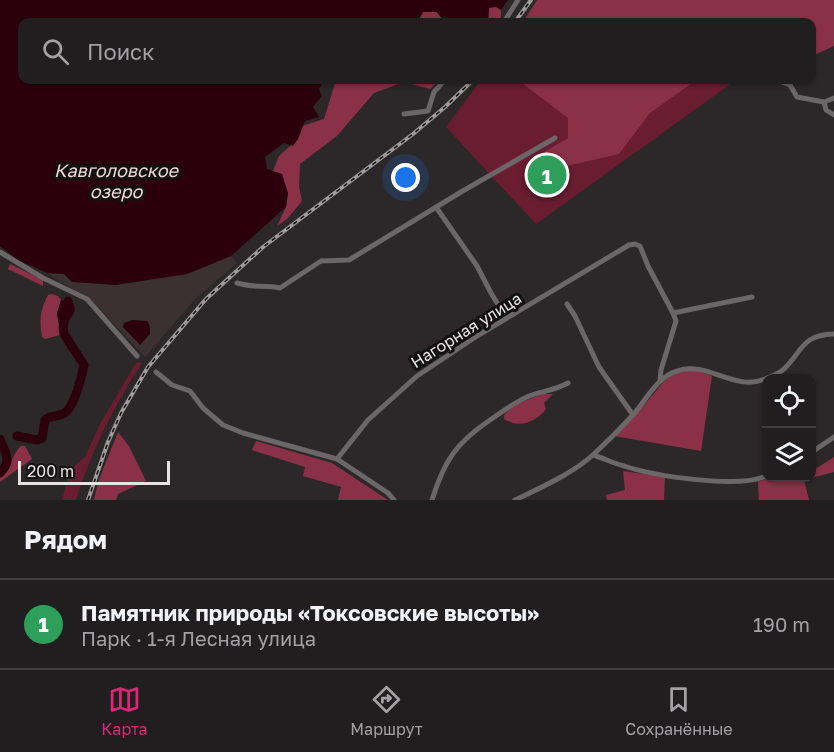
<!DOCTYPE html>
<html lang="ru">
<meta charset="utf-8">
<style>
body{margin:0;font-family:"Golos Text",sans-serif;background:#2d2b2c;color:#f1f3f6}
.controls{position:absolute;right:18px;bottom:18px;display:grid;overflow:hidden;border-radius:12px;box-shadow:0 2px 4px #0004}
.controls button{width:54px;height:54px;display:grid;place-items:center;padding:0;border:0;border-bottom:2px solid #3e3c3d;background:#211e1f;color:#f1f3f6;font:30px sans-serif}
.scale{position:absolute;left:18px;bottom:15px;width:152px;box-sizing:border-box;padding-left:6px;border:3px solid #e6e3e3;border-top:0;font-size:16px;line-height:21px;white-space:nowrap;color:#e6e3e3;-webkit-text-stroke:4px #131212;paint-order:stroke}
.you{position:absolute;left:406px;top:178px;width:21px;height:21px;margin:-15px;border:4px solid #fff;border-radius:50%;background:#1a73e8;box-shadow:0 0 0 9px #1a73e833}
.badge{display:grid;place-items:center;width:39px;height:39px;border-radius:50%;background:#db2777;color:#fff;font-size:20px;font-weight:700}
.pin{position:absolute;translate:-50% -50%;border:3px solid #fff;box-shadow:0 2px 6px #0006}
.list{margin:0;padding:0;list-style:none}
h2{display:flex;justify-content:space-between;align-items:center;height:78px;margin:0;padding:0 24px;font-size:26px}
h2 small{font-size:20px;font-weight:400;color:#a2a2a4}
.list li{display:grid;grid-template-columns:39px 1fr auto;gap:18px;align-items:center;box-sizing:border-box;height:90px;padding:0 24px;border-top:2px solid #3e3c3d}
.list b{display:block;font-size:22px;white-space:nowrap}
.list p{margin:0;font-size:20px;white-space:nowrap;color:#a2a2a4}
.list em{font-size:20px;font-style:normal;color:#a2a2a4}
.icon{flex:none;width:33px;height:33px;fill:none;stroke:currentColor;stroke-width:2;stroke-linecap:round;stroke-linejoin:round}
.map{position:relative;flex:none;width:834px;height:500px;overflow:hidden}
.search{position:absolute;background:#211e1f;box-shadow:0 2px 4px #0004;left:18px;right:18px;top:18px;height:66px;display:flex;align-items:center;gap:15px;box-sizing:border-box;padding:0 21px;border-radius:12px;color:#a2a2a4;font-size:22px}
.sheet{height:168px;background:#211e1f}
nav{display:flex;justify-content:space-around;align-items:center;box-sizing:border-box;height:84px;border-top:2px solid #3e3c3d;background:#211e1f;font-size:16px;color:#a2a2a4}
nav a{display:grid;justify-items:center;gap:3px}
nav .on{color:#db2777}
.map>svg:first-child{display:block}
</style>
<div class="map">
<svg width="834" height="500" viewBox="0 0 834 500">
<rect width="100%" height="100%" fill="#2c2829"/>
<polygon fill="#3b3133" points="231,256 237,263 195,299 145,357 88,296 71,288 47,273 64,274 69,278 187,274"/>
<g fill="#6a1d31">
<polygon points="481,80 736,80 536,224 446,127"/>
<path d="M140 362 142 363C114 406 91 451 76 500H62L70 470 85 457 100 424 136 363Z"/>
</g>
<g fill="#8a3147">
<polygon points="537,0 834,0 834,46 812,56 812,22 523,22"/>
<polygon points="489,7 496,7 501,10 501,22 488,22"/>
<polygon points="423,12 437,12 442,19 454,22 417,22"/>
<polygon points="336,80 440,80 430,89 404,82 374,93 337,136 300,164 299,187 302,201 287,219 277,226 286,207 288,193 273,171 279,156 298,139 302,126 324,119"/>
<polygon points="518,80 696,80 650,113 619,154 558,168 532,159 568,138 568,118"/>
<polygon points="10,264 43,280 43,286 8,269"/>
<path d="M52 294 58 296 61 300 57 313 59 325 63 327 64 334 45 339 42 337C39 321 40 310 48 295Z"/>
<path d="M696 370 712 376 701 451 614 436C624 426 634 416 644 405 663 385 664 372 696 370Z"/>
<path d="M544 394H553L544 403 546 409C536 422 519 429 504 419V415C514 404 530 398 544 394Z"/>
<polygon points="118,432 129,446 146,481 118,494 116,500 94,500 98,482"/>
<polygon points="256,441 332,463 388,500 338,500 341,487 303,476 305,467 252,450"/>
<path d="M21 446H25L32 459 0 482V474C12 467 12 454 21 446Z"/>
<polygon points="834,457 834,472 804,480 809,500 759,500 758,482 769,478 812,478 812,471"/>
<polygon points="623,471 665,477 664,500 607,500 606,495 625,490"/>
</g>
<g fill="#2b000c">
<polygon points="0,0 508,0 501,10 496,7 489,8 488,22 454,22 442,19 437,12 423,12 417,22 22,22 22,80 335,80 322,84 319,89 322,96 313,107 319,117 305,121 298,139 293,146 284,143 265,157 267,169 282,174 288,193 286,207 231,256 187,274 116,285 72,282 64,274 47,273 18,260 0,246"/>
<path d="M61 300 73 303C78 313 71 316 67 324 66 327 65 331 64 334L63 327 59 325 57 313Z"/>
<polygon points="132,320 147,321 150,326 150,334 140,345 123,327 124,323"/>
</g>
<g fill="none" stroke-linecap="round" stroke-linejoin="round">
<g stroke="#2b000c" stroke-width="9">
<path d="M17 436 37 440 42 438 45 420C50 415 56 417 63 414 74 409 82 376 84 365L64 334 63 327 68 301"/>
<path d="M0 439C5 453 13 461 0 473"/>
</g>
<g stroke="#6b6667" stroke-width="5">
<polyline points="504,22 518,0"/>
<polyline points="777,80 790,85 797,97 824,102 834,98"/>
<polyline points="824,102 826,110 834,115"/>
<polyline points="404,114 428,111 434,92 444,81 459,80"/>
<polyline points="436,207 477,266 491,293 502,311 514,314"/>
<polyline points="0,252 43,278 87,299 137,356"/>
<path d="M237 283C253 288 264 285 280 288L321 261 349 260 461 192 555 138"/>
<polyline points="567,304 575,316 599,367 633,415"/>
<polyline points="156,372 172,385 190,391 203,408 223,425 243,433 337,459 388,493 394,500"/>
<polyline points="660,381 661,370 676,321 673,313"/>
<polyline points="812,452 834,437"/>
<path d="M593 455C603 458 613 463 624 466 654 476 739 489 766 476"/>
<polyline points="337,459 368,420 417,376 477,336 629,245 635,244 640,246 648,266 673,313 752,297"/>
<path d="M432 500C444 461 456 443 490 420 502 412 515 402 529 396 542 391 556 390 568 383"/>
<path d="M515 500C542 487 572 474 594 454 607 442 620 429 633 415 646 400 657 377 677 371 707 360 734 392 765 379 772 376 779 374 785 368 803 350 802 335 834 334"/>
</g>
<g stroke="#9e9b9b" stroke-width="4">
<g id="rail">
<polyline points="515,22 531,0"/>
<polyline points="88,500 108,442 121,413 148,367 206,299 263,247 413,134 445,107 473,80"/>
</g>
</g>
<use href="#rail" stroke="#131212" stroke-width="1.5" stroke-dasharray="4.5" stroke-linecap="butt"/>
</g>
<g text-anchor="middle" stroke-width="6" stroke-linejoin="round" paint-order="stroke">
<g font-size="16" fill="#e6e3e3" stroke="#131212">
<text transform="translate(466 330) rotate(-32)" y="6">Нагорная улица</text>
</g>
<g font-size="18" font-style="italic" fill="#f2d7da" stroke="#131212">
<text x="116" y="177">Кавголовское<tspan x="116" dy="21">озеро</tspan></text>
</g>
</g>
</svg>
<div class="controls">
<button><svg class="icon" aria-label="locate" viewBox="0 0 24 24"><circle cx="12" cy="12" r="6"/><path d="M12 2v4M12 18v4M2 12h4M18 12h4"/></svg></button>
<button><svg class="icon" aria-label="layers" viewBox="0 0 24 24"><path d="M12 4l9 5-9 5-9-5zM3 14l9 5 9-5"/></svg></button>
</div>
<div class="scale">200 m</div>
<div class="you"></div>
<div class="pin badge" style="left:547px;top:175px;background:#2e9e5b">1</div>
<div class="search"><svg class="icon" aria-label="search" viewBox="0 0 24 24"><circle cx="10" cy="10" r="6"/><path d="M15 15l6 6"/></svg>Поиск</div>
</div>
<section class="sheet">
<h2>Рядом<small></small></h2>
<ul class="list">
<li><span class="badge" style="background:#2e9e5b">1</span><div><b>Памятник природы «Токсовские высоты»</b><p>Парк · 1-я Лесная улица</p></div><em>190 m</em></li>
</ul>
</section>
<nav>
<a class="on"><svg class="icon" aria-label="map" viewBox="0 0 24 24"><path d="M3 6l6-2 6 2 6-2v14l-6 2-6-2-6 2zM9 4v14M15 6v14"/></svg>Карта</a>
<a><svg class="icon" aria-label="directions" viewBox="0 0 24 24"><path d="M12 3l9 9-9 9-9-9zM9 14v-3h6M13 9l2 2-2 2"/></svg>Маршрут</a>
<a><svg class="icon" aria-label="saved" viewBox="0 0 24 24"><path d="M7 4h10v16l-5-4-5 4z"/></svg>Сохранённые</a>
</nav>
